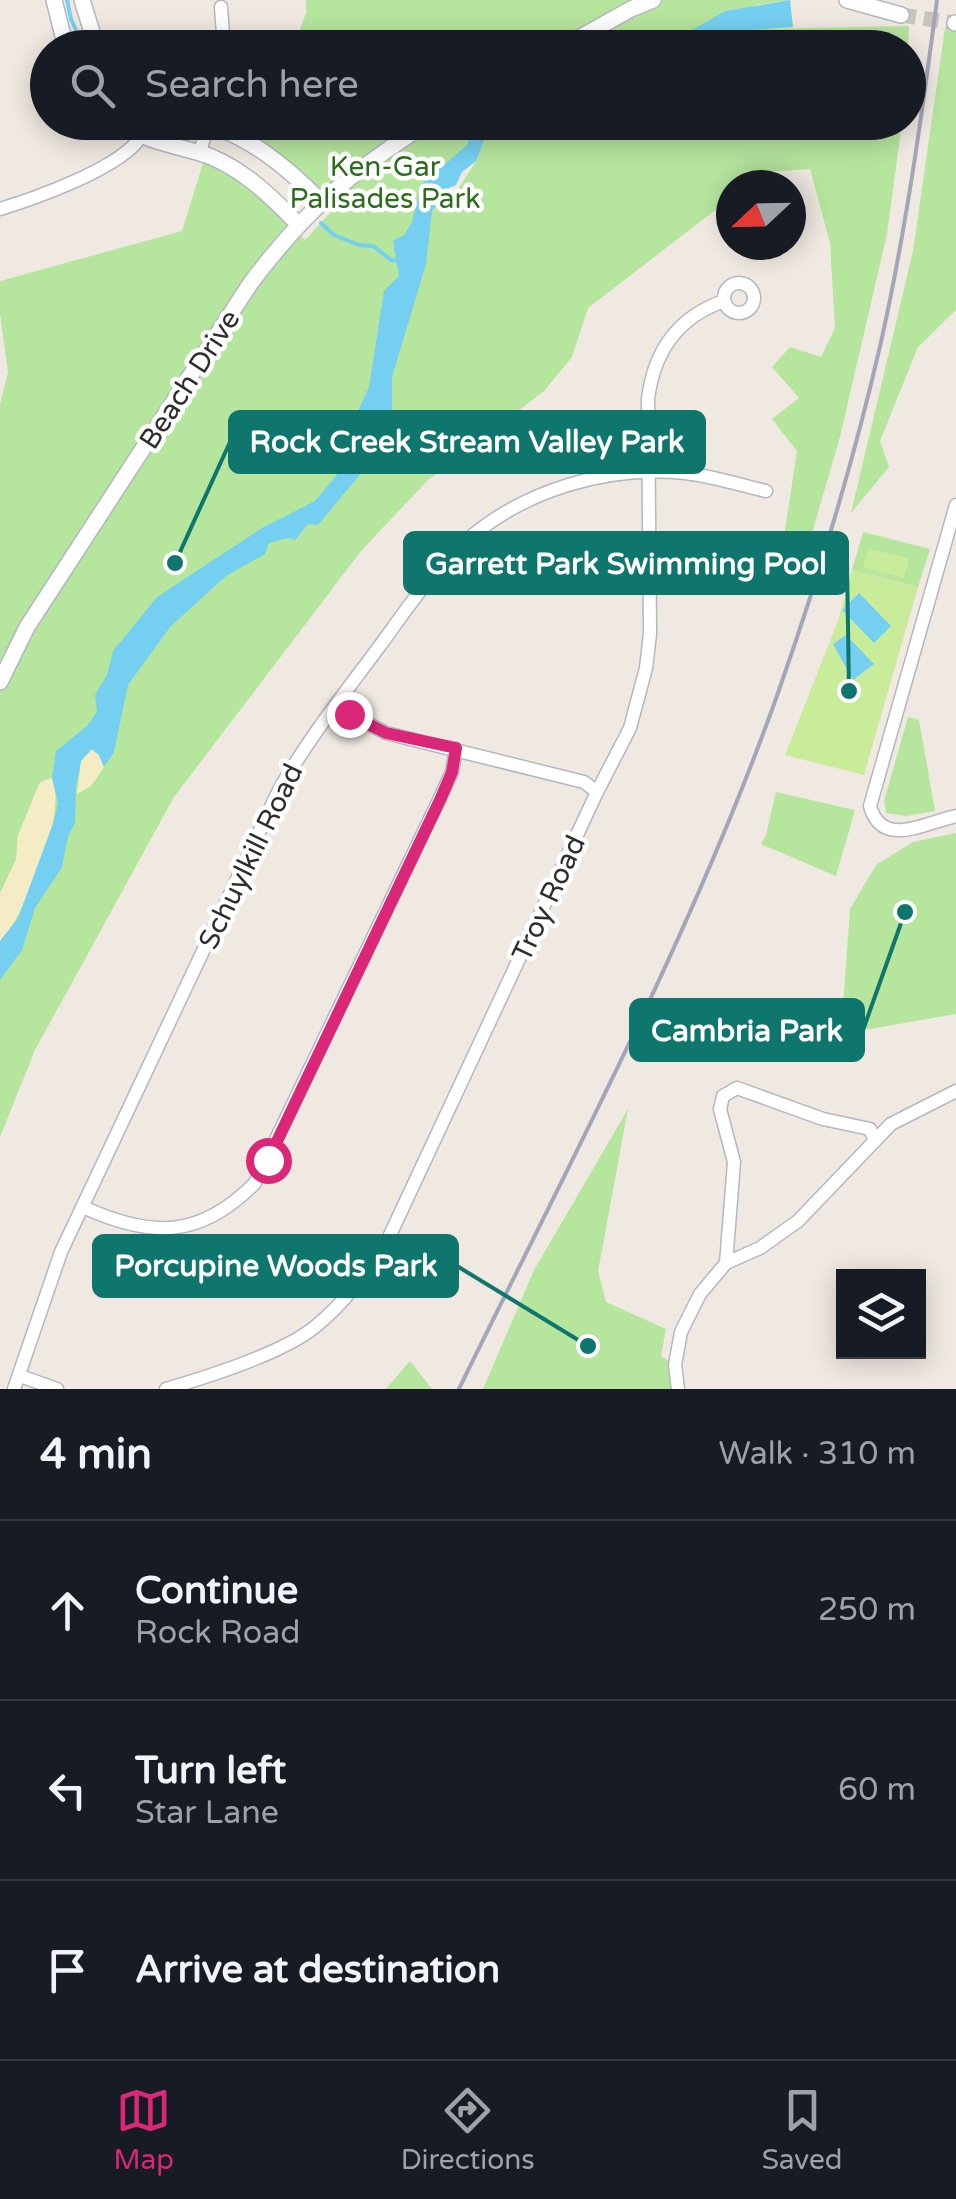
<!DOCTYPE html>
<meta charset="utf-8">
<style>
body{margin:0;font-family:"Varela Round",sans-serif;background:#242831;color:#f1f3f6}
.controls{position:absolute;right:30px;bottom:30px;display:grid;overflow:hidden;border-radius:0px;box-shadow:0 5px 25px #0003}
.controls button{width:90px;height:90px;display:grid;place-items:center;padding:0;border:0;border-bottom:2px solid #363941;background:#171b24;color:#f1f3f6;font:50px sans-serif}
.compass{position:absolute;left:716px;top:170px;width:90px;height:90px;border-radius:50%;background:#171b24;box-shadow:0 5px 25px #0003;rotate:248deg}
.stop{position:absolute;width:30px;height:30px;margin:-22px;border:8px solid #db2777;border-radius:50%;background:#fff}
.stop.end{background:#db2777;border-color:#fff;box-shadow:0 2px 10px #0008}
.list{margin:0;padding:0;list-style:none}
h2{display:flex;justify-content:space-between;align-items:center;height:130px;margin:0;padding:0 40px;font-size:42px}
h2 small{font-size:32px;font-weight:400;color:#9ea1a6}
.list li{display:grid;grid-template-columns:65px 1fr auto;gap:30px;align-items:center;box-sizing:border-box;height:180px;padding:0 40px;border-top:2px solid #363941}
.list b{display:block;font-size:38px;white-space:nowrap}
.list p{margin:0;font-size:32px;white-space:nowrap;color:#9ea1a6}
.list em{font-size:32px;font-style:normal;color:#9ea1a6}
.icon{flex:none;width:55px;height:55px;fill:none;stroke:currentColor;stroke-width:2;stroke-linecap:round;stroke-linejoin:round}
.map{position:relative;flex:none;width:956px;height:1389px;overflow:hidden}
.search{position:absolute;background:#171b24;box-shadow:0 5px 25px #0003;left:30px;right:30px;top:30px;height:110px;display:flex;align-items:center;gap:25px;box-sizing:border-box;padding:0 35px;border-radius:55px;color:#9ea1a6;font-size:38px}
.sheet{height:670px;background:#171b24}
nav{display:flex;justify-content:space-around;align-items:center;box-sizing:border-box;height:140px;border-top:2px solid #363941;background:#171b24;font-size:28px;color:#9ea1a6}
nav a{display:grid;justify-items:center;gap:5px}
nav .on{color:#db2777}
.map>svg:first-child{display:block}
</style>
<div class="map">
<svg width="956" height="1389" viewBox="0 0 956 1389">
<rect width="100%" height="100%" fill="#efe9e1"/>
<g fill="#b6e59e">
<polygon points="306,0 790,0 756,5 675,40 662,41 648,47 293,48 306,13"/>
<polygon points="909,26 908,47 700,48 714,42 733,41 740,31 761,29"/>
<polygon points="945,28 956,31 956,310 918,347 880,441 889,467 851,513 913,251"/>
<polygon points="260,123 498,123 487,128 447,164 450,202 476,161 486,136 514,123 902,123 887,234 840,437 800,574 788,586 785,530 797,451 772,419 799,398 772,367 790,347 821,357 835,328 830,243 810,169 767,172 750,185 731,185 731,198 588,308 572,357 544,391 427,481 361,551 174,797 35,1050 0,1137 0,404 8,373 0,314 0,281 182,231 204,160 246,183 305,240 330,213 253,138"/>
<polygon points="863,532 930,549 918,587 852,570"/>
<polygon points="908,717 919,720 935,811 906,816 886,813 884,801"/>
<polygon points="776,792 855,810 836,876 761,844 766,835"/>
<polygon points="956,833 956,1014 841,1034 850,909 876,865 913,842"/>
<polygon points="628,1109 598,1271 606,1302 666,1329 661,1356 675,1365 678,1389 483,1389 534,1270"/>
<polygon points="410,1361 432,1389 386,1389"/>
</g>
<g fill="#f3ecc5">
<polygon points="91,749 99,755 104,767 91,786 77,794 81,761"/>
<path d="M52 778C68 811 25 917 0 941V893L16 859 18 835 40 782Z"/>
</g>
<g fill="#c9ec9a">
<polygon points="868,548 909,559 904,578 863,567"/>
<polygon points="852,570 918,587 864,775 785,755 838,621"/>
</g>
<g fill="#75cff0">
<polygon points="790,0 793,27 740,31 734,41 714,42 700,47 647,47 660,41 675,40 725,11"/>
<polygon points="476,123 514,123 486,136 476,161 462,172 456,185 446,189 432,211 426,264 392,377 392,416 362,472 318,525 308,524 295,540 288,538 269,543 265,554 226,576 170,627 128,685 114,752 104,767 99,755 92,749 81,761 76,787 75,823 68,836 62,867 35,908 22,950 0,980 0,941 18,918 54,821 58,803 52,778 56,751 87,726 97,712 95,695 107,675 113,651 157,597 262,528 315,501 345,465 359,409 369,387 384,291 399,276 393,241 404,235 412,222 422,184 467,145"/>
<polygon points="859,593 891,626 874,643 842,610"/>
<polygon points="846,635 874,664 853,680 833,644"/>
</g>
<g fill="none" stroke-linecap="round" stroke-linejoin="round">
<g stroke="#75cff0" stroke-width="4">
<polyline points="67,0 71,19 84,48"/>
<polyline points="321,223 334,235 359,245 373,246 391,260 400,261"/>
</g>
<polyline stroke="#c8c4bd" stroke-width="15" stroke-dasharray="15 8" stroke-linecap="butt" points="901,15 955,23"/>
<g stroke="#b4b7c1" stroke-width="15">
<g id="minor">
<polyline points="221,7 224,48"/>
<polyline points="200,153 208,122"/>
<path d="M0 209C36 198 111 171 136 143 141 137 144 129 148 122"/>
<circle cx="739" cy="298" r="15"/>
<path d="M956 505 870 806C882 849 924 823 956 816"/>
<polyline points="332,710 350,714 386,733 584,782 597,792"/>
<path d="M83 1207C151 1238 200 1239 255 1183L439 800 452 772 456 749"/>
<polyline points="726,1263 734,1162 720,1109 723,1096 737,1088 823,1119 870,1129 874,1139"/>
<polyline points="20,1376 57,1389"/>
<path d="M14 1389 61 1252 279 790C308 739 344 694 379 647 406 610 432 571 466 541 524 490 608 465 685 473 712 476 740 485 766 491"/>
<path d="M166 1389C207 1377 284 1353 316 1326 343 1304 362 1278 383 1250L597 792 630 728 646 668 650 634 648 399C654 351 678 317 724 301"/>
<polyline points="678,1389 675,1365 681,1332 700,1294 726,1263 760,1248 798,1221 891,1124 956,1091"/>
</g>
</g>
<g stroke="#b4b7c1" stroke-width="18">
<g id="tertiary">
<polyline points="54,0 66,48"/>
<polyline points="82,0 97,48"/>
<polyline points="847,0 901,15"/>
<polyline points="955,23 956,23"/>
<polyline points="561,48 631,9 653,0"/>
<path d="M117 122C144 140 167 144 197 152 237 163 270 195 298 224"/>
<path d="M202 122C250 137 285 165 320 201"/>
<path d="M0 682 27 627 250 284C306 209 351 172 429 122"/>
</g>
</g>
<use href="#minor" stroke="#fff" stroke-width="12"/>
<use href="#tertiary" stroke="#fff" stroke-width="15"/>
<path stroke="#a3a6b8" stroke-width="4" d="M459 1389C571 1159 694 931 779 690 819 576 854 460 881 342 906 230 922 114 937 0"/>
</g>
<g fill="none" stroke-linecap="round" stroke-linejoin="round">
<polyline stroke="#db2777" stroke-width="12" points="268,1160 440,800 452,772 456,748 386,733 349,714"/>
</g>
<g text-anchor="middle" stroke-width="9" stroke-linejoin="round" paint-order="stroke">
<g font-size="28" fill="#2c6e1b" stroke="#fff">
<text x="385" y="176">Ken-Gar<tspan x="385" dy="32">Palisades Park</tspan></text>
</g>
<g font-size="28" fill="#2e2e2e" stroke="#fff">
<text transform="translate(189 379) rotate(-57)" y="10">Beach Drive</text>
<text transform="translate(250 856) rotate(-64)" y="10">Schuylkill Road</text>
<text transform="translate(548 898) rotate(-65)" y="10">Troy Road</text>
</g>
</g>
<path fill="none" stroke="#0f766e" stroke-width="4" d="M175 563L230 442M849 691L847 563M905 912L863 1030M588 1346L457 1266"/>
<g fill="#0f766e" stroke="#fff" stroke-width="4">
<circle cx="175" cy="563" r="10"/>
<circle cx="849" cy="691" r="10"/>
<circle cx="905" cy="912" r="10"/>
<circle cx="588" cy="1346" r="10"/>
</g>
<g fill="#0f766e" stroke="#0f766e" stroke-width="4">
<rect x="230" y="412" width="474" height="60" rx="10"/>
<rect x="405" y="533" width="442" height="60" rx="10"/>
<rect x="631" y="1000" width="232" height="60" rx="10"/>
<rect x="94" y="1236" width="363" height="60" rx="10"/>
</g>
<g font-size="30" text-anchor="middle" font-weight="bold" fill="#fff">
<text x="467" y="452">Rock Creek Stream Valley Park</text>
<text x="626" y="574">Garrett Park Swimming Pool</text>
<text x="747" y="1041">Cambria Park</text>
<text x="276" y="1276">Porcupine Woods Park</text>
</g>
</svg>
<div class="controls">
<button><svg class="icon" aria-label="layers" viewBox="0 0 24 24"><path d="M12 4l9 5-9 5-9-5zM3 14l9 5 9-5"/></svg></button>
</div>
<svg class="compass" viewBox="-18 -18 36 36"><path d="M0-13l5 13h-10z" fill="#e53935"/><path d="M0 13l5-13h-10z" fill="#9ea1a6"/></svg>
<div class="stop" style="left:268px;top:1160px"></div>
<div class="stop end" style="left:349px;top:714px"></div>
<div class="search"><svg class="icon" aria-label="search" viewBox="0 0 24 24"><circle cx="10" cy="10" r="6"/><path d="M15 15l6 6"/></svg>Search here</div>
</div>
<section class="sheet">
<h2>4 min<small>Walk · 310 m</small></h2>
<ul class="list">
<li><svg class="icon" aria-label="ahead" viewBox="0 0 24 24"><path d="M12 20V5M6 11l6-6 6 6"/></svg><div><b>Continue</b><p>Rock Road</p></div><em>250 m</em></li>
<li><svg class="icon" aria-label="left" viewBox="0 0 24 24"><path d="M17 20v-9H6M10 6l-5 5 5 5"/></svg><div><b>Turn left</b><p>Star Lane</p></div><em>60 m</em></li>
<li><svg class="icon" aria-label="arrive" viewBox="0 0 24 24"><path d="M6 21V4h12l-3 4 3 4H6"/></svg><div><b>Arrive at destination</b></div></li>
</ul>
</section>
<nav>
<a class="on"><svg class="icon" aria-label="map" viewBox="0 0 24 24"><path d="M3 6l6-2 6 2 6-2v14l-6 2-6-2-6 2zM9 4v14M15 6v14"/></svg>Map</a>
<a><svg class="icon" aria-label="directions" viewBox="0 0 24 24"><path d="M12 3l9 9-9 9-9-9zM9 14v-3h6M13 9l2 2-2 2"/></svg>Directions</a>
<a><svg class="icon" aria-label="saved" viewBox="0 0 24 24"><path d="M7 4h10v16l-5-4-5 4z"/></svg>Saved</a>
</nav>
